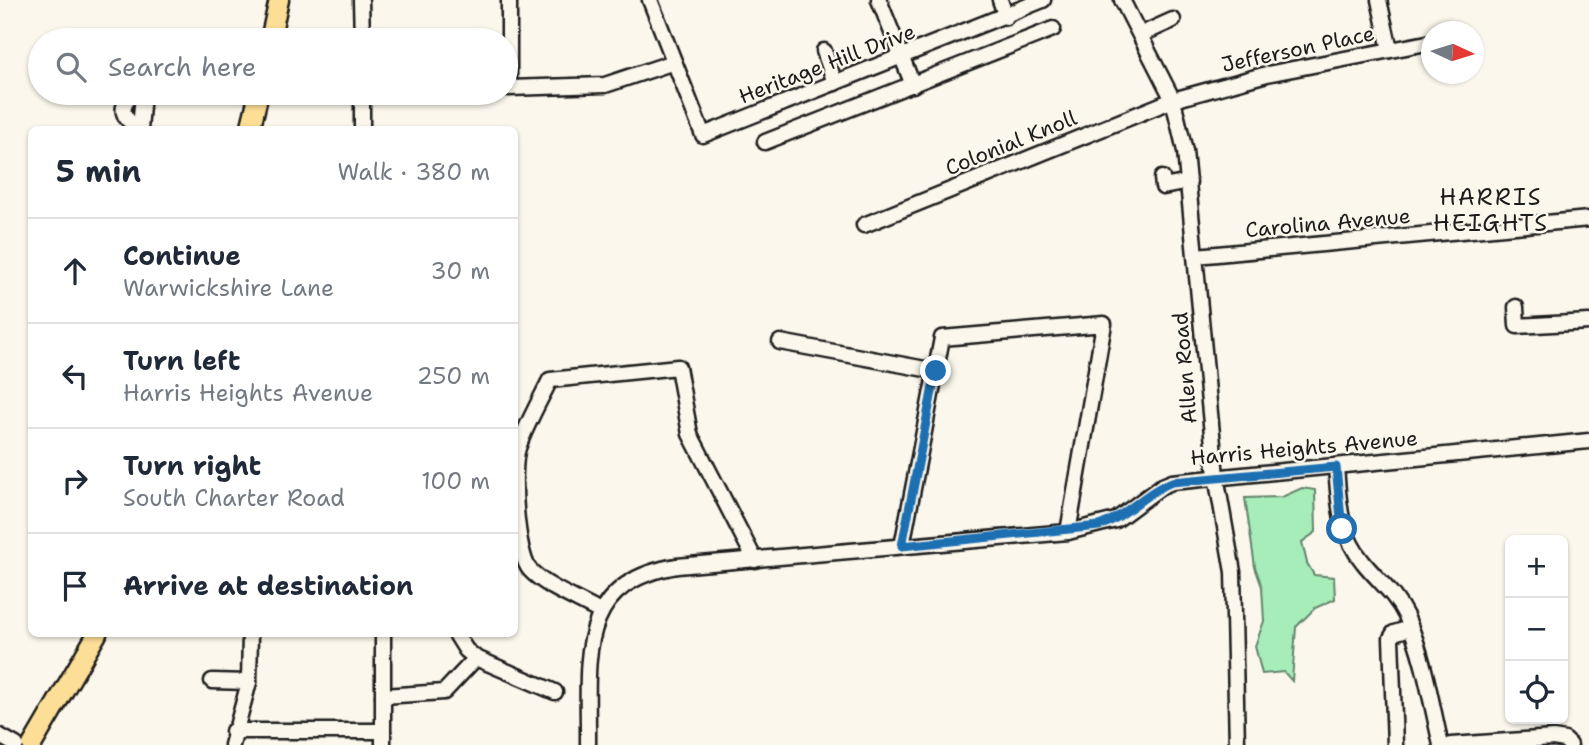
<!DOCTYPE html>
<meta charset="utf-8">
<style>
body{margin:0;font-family:"Shantell Sans",sans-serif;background:#f6f6f7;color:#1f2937}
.controls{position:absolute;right:21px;bottom:21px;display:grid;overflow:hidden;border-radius:10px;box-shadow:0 2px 5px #0004}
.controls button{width:63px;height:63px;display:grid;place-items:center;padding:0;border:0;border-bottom:2px solid #e0e1e3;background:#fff;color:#1f2937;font:35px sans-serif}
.compass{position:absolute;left:1421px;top:21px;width:63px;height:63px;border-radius:50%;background:#fff;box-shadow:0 2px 5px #0004;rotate:94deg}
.stop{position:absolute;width:21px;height:21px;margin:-16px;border:5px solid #1f6fb2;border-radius:50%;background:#fff}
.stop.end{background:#1f6fb2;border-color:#fff;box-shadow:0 2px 7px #0008}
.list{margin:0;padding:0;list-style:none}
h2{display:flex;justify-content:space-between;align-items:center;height:91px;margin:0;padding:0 28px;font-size:30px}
h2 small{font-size:23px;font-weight:400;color:#747a83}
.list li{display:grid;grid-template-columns:46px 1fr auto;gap:21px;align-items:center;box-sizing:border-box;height:105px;padding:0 28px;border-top:2px solid #e0e1e3}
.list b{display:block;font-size:26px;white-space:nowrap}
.list p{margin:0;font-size:23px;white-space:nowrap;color:#747a83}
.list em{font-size:23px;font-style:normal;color:#747a83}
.icon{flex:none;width:38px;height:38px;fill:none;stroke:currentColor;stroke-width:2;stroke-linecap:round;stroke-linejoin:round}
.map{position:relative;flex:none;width:1589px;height:745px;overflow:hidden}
.search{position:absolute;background:#fff;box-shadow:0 2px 5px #0004;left:28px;top:28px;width:490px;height:77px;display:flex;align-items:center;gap:18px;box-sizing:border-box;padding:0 24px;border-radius:38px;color:#747a83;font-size:26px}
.panel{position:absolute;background:#fff;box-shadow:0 2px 5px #0004;left:28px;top:126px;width:490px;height:511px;border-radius:10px}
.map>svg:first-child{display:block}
</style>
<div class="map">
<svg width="1589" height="745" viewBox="0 0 1589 745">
<rect width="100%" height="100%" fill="#fbf7ec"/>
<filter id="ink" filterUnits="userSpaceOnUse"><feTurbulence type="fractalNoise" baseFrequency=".0143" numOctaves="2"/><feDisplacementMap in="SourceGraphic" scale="14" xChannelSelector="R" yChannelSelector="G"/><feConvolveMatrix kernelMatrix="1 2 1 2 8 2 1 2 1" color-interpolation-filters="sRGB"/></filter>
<g filter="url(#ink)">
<polygon fill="#a7edb9" stroke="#62846a" stroke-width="2" points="1302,488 1315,490 1316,532 1302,542 1307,563 1314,575 1334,577 1335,599 1315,608 1296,627 1292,681 1284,672 1262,674 1255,646 1264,621 1262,587 1255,567 1245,498 1282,497"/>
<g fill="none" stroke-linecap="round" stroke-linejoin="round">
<g stroke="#1c1c1c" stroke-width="19">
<g id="minor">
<polyline points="361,0 362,40"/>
<polyline points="509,0 509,88 605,85 674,62"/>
<polyline points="650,0 703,135 1043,0"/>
<polyline points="879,0 913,85"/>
<polyline points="1000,0 1006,17"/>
<polyline points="1122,0 1173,100 1185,151 1216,476 1233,572 1237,745"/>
<polyline points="1379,0 1390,50"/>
<polyline points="1142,34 1173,20"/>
<polyline points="824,51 835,83"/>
<path d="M134 93C117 108 122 117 139 130"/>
<polyline points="362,93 362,130"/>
<polyline points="140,130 143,93"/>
<polyline points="765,142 1053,29"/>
<polyline points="1162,178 1163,187 1189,182"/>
<polyline points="864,225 1173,100 1267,74 1432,42"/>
<polyline points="1196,256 1589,219"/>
<polyline points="1516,307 1517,326 1589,322"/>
<polyline points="780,342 936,371"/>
<path d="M1336 467C1339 503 1339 533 1363 562 1378 581 1395 593 1406 616 1424 656 1431 702 1441 745"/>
<polyline points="902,546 942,338 1104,324 1068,532"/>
<path d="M600 612C578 599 547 588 530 570 516 554 511 469 518 448 526 425 539 402 550 380L678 367 690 434 755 560"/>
<polyline points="456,634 466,650 476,658 555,692"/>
<polyline points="212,681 249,682"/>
<polyline points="383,696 444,692 476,658"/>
<polyline points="233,731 383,731"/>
<polyline points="0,736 16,745"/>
<polyline points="232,745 249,682 250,634"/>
<polyline points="383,745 383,634"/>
<path d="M588 745C589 663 573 583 677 566L1068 532 1116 520 1162 486 1172 482 1589 441"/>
<polyline points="1395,745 1391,638 1394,633 1410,628"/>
<polyline points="1451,745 1553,738 1565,740 1570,745"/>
</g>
</g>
<g stroke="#1c1c1c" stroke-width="23">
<g id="major">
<polyline points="270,40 279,0"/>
<polyline points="250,130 259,93"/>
<polyline points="32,745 97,634"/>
</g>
</g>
<use href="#minor" stroke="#fbf7ec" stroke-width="14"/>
<use href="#major" stroke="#fcde96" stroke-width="18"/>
</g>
</g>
<g fill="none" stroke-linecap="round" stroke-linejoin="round" filter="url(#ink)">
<path stroke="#1f6fb2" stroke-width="9" d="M936 371 902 546 1099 526C1127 516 1145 492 1172 482L1336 467 1342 529"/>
</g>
<g text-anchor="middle" stroke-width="5" stroke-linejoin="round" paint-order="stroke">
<g font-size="21" fill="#1c1c1c" stroke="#fbf7ec">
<text transform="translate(1298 49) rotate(-12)" y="7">Jefferson Place</text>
<text transform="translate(827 64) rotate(-21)" y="7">Heritage Hill Drive</text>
<text transform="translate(1011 143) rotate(-22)" y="7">Colonial Knoll</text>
<text transform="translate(1328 223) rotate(-5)" y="7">Carolina Avenue</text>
<text transform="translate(1185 368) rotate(-95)" y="7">Allen Road</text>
<text transform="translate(1304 448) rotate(-5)" y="7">Harris Heights Avenue</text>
</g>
<g font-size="23" letter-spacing="2" fill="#1c1c1c" stroke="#fbf7ec">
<text x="1491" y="205">HARRIS<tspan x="1491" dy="26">HEIGHTS</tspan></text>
</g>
</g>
</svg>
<div class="controls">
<button>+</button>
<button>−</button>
<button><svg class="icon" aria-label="locate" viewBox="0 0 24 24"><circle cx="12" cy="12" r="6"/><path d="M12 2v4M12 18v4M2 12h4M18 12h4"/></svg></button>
</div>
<svg class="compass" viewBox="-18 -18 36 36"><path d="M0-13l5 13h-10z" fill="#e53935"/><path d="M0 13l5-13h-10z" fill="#747a83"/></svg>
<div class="stop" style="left:1342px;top:529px"></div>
<div class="stop end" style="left:936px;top:371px"></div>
<div class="search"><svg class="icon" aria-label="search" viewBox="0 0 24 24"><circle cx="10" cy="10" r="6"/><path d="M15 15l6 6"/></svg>Search here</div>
<section class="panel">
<h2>5 min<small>Walk · 380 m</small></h2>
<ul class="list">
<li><svg class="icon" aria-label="ahead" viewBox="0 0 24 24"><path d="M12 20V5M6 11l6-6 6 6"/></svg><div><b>Continue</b><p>Warwickshire Lane</p></div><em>30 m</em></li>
<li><svg class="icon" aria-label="left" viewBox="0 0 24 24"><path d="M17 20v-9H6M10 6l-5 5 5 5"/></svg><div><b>Turn left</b><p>Harris Heights Avenue</p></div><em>250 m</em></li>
<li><svg class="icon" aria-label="right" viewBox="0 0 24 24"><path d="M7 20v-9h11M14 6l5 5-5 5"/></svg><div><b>Turn right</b><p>South Charter Road</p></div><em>100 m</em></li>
<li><svg class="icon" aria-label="arrive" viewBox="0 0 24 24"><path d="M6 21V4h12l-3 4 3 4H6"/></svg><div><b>Arrive at destination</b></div></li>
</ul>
</section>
</div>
